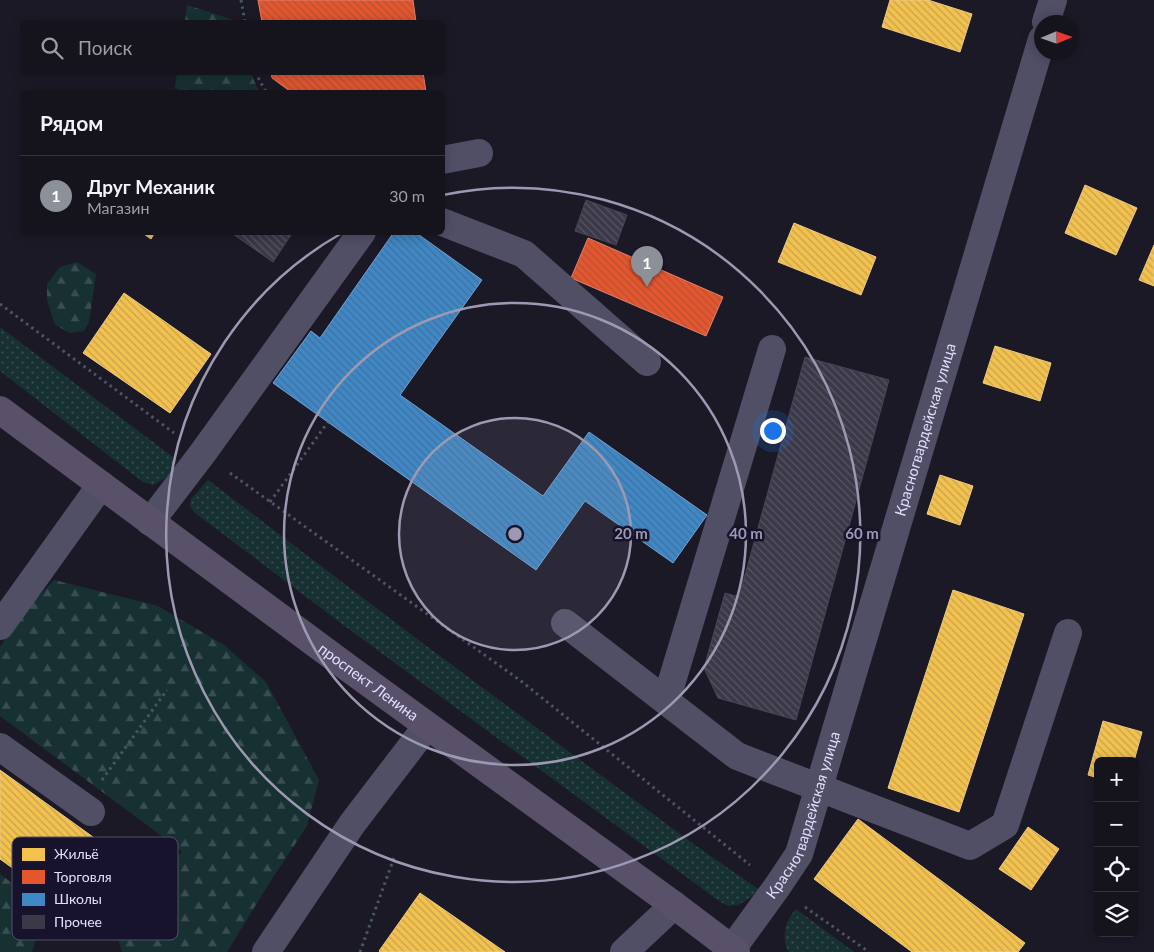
<!DOCTYPE html>
<html lang="ru">
<meta charset="utf-8">
<style>
body{margin:0;font-family:Lato,sans-serif;background:#1e1c25;color:#f1f3f6}
.controls{position:absolute;right:15px;bottom:15px;display:grid;overflow:hidden;border-radius:8px;box-shadow:0 2px 12px #0003}
.controls button{width:45px;height:45px;display:grid;place-items:center;padding:0;border:0;border-bottom:1px solid #34323b;background:#15131c;color:#f1f3f6;font:25px sans-serif}
.compass{position:absolute;left:1034px;top:15px;width:45px;height:45px;border-radius:50%;background:#15131c;box-shadow:0 2px 12px #0003;rotate:88deg}
.you{position:absolute;left:772px;top:430px;width:18px;height:18px;margin:-12px;border:4px solid #fff;border-radius:50%;background:#1a73e8;box-shadow:0 0 0 8px #1a73e833}
.badge{display:grid;place-items:center;width:32px;height:32px;border-radius:50%;background:#8c9099;color:#fff;font-size:16px;font-weight:700}
.pin{position:absolute;translate:-50% -41px;filter:drop-shadow(0 1px 2px #0008)}
.pin::after{content:'';position:absolute;top:26px;width:18px;height:15px;background:inherit;clip-path:polygon(0 0,100% 0,50% 100%)}
.list{margin:0;padding:0;list-style:none}
h2{display:flex;justify-content:space-between;align-items:center;height:65px;margin:0;padding:0 20px;font-size:21px}
h2 small{font-size:16px;font-weight:400;color:#9d9ea3}
.list li{display:grid;grid-template-columns:32px 1fr auto;gap:15px;align-items:center;box-sizing:border-box;height:80px;padding:0 20px;border-top:1px solid #34323b}
.list b{display:block;font-size:19px;white-space:nowrap}
.list p{margin:0;font-size:16px;white-space:nowrap;color:#9d9ea3}
.list em{font-size:16px;font-style:normal;color:#9d9ea3}
.icon{flex:none;width:28px;height:28px;fill:none;stroke:currentColor;stroke-width:2;stroke-linecap:round;stroke-linejoin:round}
.map{position:relative;flex:none;width:1154px;height:952px;overflow:hidden}
.search{position:absolute;background:#15131c;box-shadow:0 2px 12px #0003;left:20px;top:20px;width:425px;height:55px;display:flex;align-items:center;gap:12px;box-sizing:border-box;padding:0 18px;border-radius:8px;color:#9d9ea3;font-size:19px}
.panel{position:absolute;background:#15131c;box-shadow:0 2px 12px #0003;left:20px;top:90px;width:425px;height:145px;border-radius:8px}
.map>svg:first-child{display:block}
</style>
<div class="map">
<svg width="1154" height="952" viewBox="0 0 1154 952">
<defs>
<pattern id="grass-dots" width="8" height="8" patternUnits="userSpaceOnUse" patternTransform="scale(1.25)"><rect width="8" height="8" fill="#173133"/><path d="M2 2h.1M6 6h.1" fill="none" stroke="#394e52" stroke-width="1.8" stroke-linecap="round"/></pattern>
<pattern id="forest-firs" width="22" height="20" patternUnits="userSpaceOnUse" patternTransform="scale(1.25)"><rect width="22" height="20" fill="#173133"/><path d="M5 1l3.5 6h-7zM16 11l3.5 6h-7z" fill="#394e52"/></pattern>
<pattern id="homes-back-hatch" width="6" height="6" patternUnits="userSpaceOnUse" patternTransform="scale(1.25)"><rect width="6" height="6" fill="#f2c14e"/><path d="M-1 5l2 2M0 0l6 6M5-1l2 2" fill="none" stroke="#c6a24e"/></pattern>
<pattern id="shops-back-hatch" width="6" height="6" patternUnits="userSpaceOnUse" patternTransform="scale(1.25)"><rect width="6" height="6" fill="#e4572e"/><path d="M-1 5l2 2M0 0l6 6M5-1l2 2" fill="none" stroke="#b45137"/></pattern>
<pattern id="schools-back-hatch" width="6" height="6" patternUnits="userSpaceOnUse" patternTransform="scale(1.25)"><rect width="6" height="6" fill="#3f88c5"/><path d="M-1 5l2 2M0 0l6 6M5-1l2 2" fill="none" stroke="#41709b"/></pattern>
<pattern id="building-back-hatch" width="6" height="6" patternUnits="userSpaceOnUse" patternTransform="scale(1.25)"><rect width="6" height="6" fill="#3b3847"/><path d="M-1 5l2 2M0 0l6 6M5-1l2 2" fill="none" stroke="#575463"/></pattern>
</defs>
<rect width="100%" height="100%" fill="#1c1926"/>
<g fill="url(#grass-dots)">
<path d="M0 327 177 460C172 474 166 479 153 485L143 482 0 371Z"/>
<polygon points="208,480 413,636 695,845 761,891 738,905 728,906 719,901 346,627 195,513 190,507 191,499"/>
<path d="M796 909 854 952H789C780 940 786 919 796 909Z"/>
</g>
<g fill="url(#forest-firs)">
<polygon points="187,5 237,21 238,22 185,22"/>
<polygon points="177,73 251,73 259,92 185,92 175,88"/>
<polygon points="77,262 96,274 89,322 84,331 70,333 55,325 47,300 47,284 60,267"/>
<polygon points="54,580 158,606 224,645 266,682 319,780 307,826 268,885 227,952 122,952 118,939 182,851 0,716 0,647 23,613"/>
<polygon points="0,874 45,908 32,952 0,952"/>
</g>
<g fill="url(#homes-back-hatch)" stroke="#eeca83">
<polygon points="890,0 928,0 972,14 960,52 882,27"/>
<polygon points="1085,185 1137,208 1116,255 1065,233"/>
<polygon points="794,223 876,257 861,295 778,262"/>
<polygon points="141,232 155,232 151,239"/>
<polygon points="1154,245 1154,286 1139,280"/>
<polygon points="124,293 211,354 170,413 83,353"/>
<polygon points="995,346 1051,363 1040,401 983,383"/>
<polygon points="940,475 973,486 960,525 927,514"/>
<polygon points="953,590 1024,614 959,812 888,788"/>
<polygon points="1103,721 1142,732 1134,761 1098,761 1098,778 1088,775"/>
<polygon points="0,770 111,850 68,908 0,859"/>
<polygon points="858,819 1025,943 1018,952 912,952 814,879"/>
<polygon points="1028,827 1059,849 1031,890 999,869"/>
<polygon points="420,893 505,952 380,952 379,951"/>
</g>
<g fill="url(#shops-back-hatch)" stroke="#e4806c">
<polygon points="258,0 413,0 416,22 262,22"/>
<polygon points="271,72 423,72 426,92 291,92 272,78"/>
<polygon points="588,238 723,297 706,336 571,278"/>
</g>
<polygon fill="url(#schools-back-hatch)" stroke="#70a2d6" points="394,232 415,232 482,280 400,395 543,496 589,432 707,515 673,563 585,501 536,570 273,383 311,331 320,338"/>
<g fill="url(#building-back-hatch)" stroke="#494458">
<polygon points="586,200 627,215 616,245 575,231"/>
<polygon points="230,232 293,232 273,262"/>
<polygon points="805,357 889,380 796,720 718,698 704,668 725,593 739,597"/>
</g>
<g fill="none" stroke-linecap="round" stroke-linejoin="round">
<g stroke="#4b5665" stroke-width="3" stroke-dasharray="2.5 4" stroke-linecap="butt">
<polyline points="241,0 245,22"/>
<polyline points="255,72 266,92"/>
<polyline points="0,304 174,433"/>
<polyline points="230,473 521,681 750,865"/>
<polyline points="270,502 328,422"/>
<polyline points="102,780 167,690"/>
<polyline points="805,907 869,952"/>
<polyline points="360,952 395,855"/>
</g>
<g stroke="#504f66" stroke-width="28">
<polyline points="1046,22 1053,0"/>
<polyline points="442,160 479,153"/>
<polyline points="442,222 524,254 647,362"/>
<polyline points="150,522 202,454 362,232"/>
<polyline points="565,623 737,756 970,846 1005,825 1068,633"/>
<polyline points="0,626 101,485"/>
<polyline points="666,701 772,349"/>
<polyline points="0,747 91,812"/>
<path id="s1" d="M732 949 777 887 799 854 1042 39"/>
<polyline points="266,952 352,824 427,726"/>
<polyline points="624,952 674,905"/>
</g>
<path stroke="#59506a" stroke-width="28" id="s2" d="M0 410 351 670 674 905 736 952"/>
</g>
<circle cx="515" cy="534" r="116" fill="#9d99b2" fill-opacity=".12"/>
<g fill="none" stroke="#9d99b2" stroke-width="2.5">
<circle cx="515" cy="534" r="116"/>
<circle cx="515" cy="534" r="231"/>
<path d="M443 195A347 347 0 1 1 342 233"/>
</g>
<g text-anchor="middle" stroke-width="5" stroke-linejoin="round" paint-order="stroke">
<g font-size="15" fill="#e3defe" stroke="#18132c">
<text dy="5" stroke="none"><textPath href="#s1" startOffset="559">Красногвардейская улица</textPath></text>
<text dy="5" stroke="none"><textPath href="#s2" startOffset="458">проспект Ленина</textPath></text>
<text dy="5" stroke="none"><textPath href="#s1" startOffset="154">Красногвардейская улица</textPath></text>
</g>
</g>
<rect x="12" y="837" width="166" height="103" rx="8" fill="#18132c" stroke="#55506b" stroke-width="1"/>
<rect x="22" y="848" width="23" height="13" fill="#f2c14e"/>
<rect x="22" y="870" width="23" height="14" fill="#e4572e"/>
<rect x="22" y="893" width="23" height="13" fill="#3f88c5"/>
<rect x="22" y="915" width="23" height="14" fill="#3b3847"/>
<g font-size="14" fill="#e3defe">
<text x="54" y="859">Жильё</text>
<text x="54" y="882">Торговля</text>
<text x="54" y="904">Школы</text>
<text x="54" y="927">Прочее</text>
</g>
<circle cx="515" cy="534" r="8" fill="#9d99b2" stroke="#18132c" stroke-width="2.5"/>
<g font-size="15" text-anchor="middle" font-weight="bold" fill="#9d99b2" stroke="#18132c" stroke-width="5" stroke-linejoin="round" paint-order="stroke">
<text x="631" y="539">20 m</text>
<text x="746" y="539">40 m</text>
<text x="862" y="539">60 m</text>
</g>
</svg>
<div class="controls">
<button>+</button>
<button>−</button>
<button><svg class="icon" aria-label="locate" viewBox="0 0 24 24"><circle cx="12" cy="12" r="6"/><path d="M12 2v4M12 18v4M2 12h4M18 12h4"/></svg></button>
<button><svg class="icon" aria-label="layers" viewBox="0 0 24 24"><path d="M12 4l9 5-9 5-9-5zM3 14l9 5 9-5"/></svg></button>
</div>
<svg class="compass" viewBox="-18 -18 36 36"><path d="M0-13l5 13h-10z" fill="#e53935"/><path d="M0 13l5-13h-10z" fill="#9d9ea3"/></svg>
<div class="you"></div>
<div class="pin badge" style="left:647px;top:287px">1</div>
<div class="search"><svg class="icon" aria-label="search" viewBox="0 0 24 24"><circle cx="10" cy="10" r="6"/><path d="M15 15l6 6"/></svg>Поиск</div>
<section class="panel">
<h2>Рядом<small></small></h2>
<ul class="list">
<li><span class="badge">1</span><div><b>Друг Механик</b><p>Магазин</p></div><em>30 m</em></li>
</ul>
</section>
</div>
